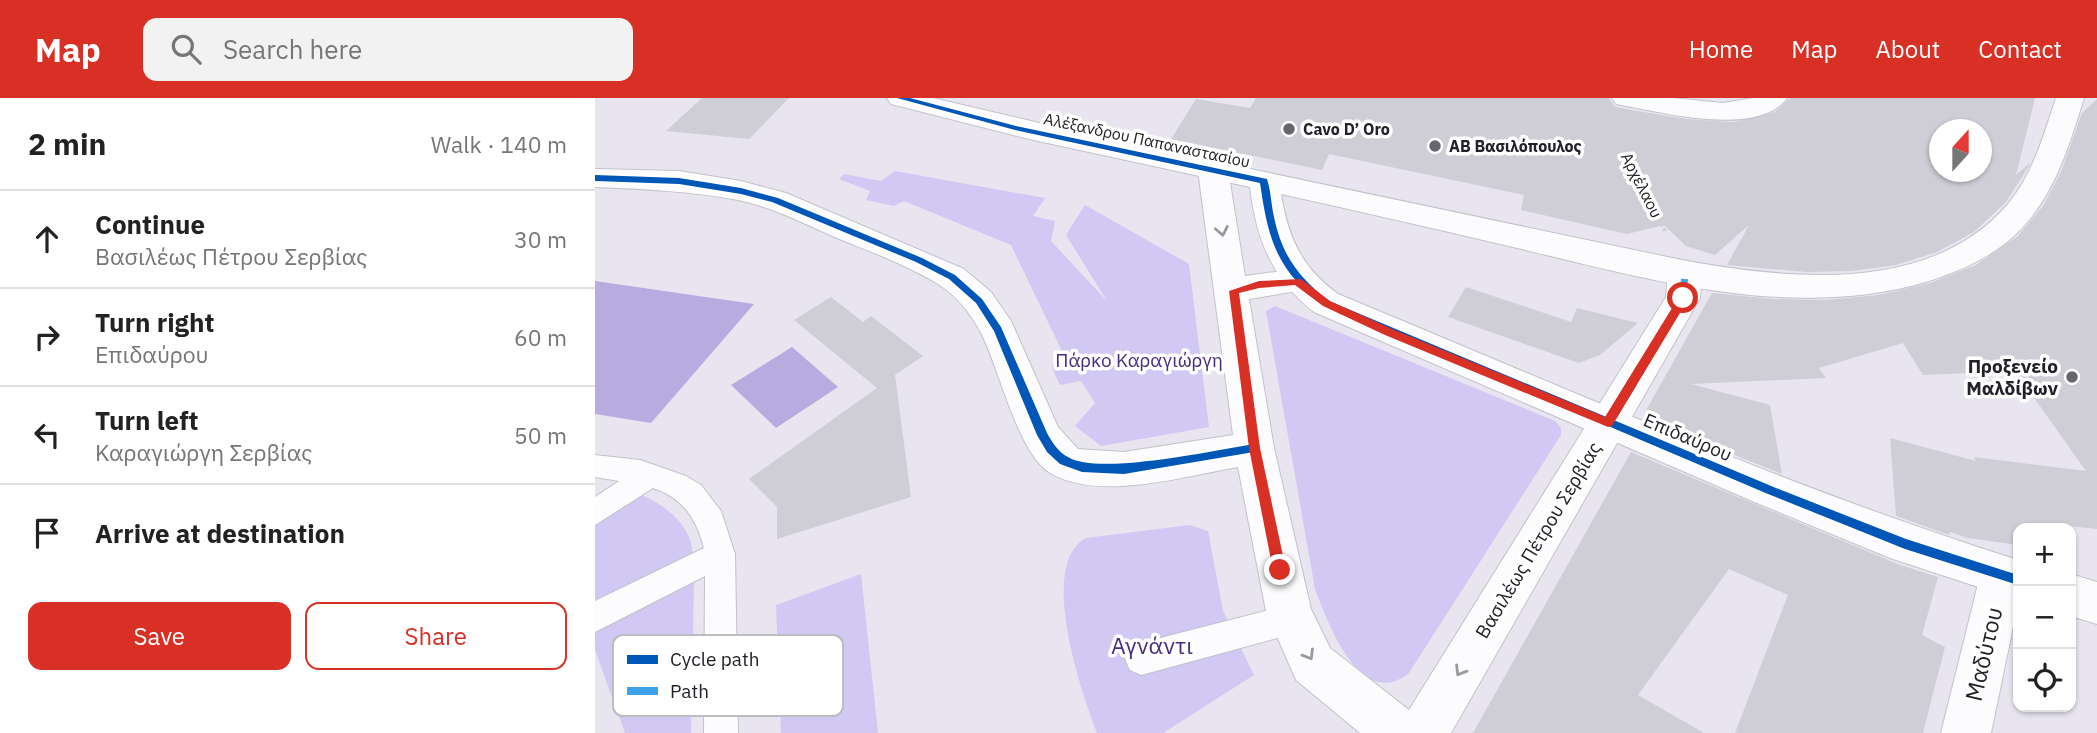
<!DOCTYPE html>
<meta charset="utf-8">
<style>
body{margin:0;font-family:"IBM Plex Sans",sans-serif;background:#f2f2f2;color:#222}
.controls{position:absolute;right:21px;bottom:21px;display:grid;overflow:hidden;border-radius:14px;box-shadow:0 2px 5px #0004}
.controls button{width:63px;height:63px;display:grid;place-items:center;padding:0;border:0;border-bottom:2px solid #e0e0e0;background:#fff;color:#222;font:35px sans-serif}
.compass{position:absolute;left:1334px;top:21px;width:63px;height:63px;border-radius:50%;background:#fff;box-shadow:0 2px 5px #0004;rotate:21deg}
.stop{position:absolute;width:21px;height:21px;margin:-16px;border:5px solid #d93025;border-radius:50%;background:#fff}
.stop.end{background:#d93025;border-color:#fff;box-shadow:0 2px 7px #0008}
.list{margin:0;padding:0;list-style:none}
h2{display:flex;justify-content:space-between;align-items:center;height:91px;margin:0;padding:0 28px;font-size:30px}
h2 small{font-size:23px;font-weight:400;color:#767676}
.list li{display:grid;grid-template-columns:46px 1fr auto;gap:21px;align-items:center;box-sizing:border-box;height:98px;padding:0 28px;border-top:2px solid #e0e0e0}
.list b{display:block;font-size:26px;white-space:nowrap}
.list p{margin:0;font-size:23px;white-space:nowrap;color:#767676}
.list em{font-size:23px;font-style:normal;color:#767676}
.actions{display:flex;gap:14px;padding:21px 28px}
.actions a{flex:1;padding:16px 0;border:2px solid #d93025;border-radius:14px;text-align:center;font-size:24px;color:#d93025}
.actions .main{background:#d93025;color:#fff}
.icon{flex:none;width:38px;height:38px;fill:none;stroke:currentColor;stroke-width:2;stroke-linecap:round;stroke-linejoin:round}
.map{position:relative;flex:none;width:1502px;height:635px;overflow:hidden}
header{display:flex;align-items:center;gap:42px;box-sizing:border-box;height:98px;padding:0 35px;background:#d93025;color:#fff}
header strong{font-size:33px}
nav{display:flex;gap:38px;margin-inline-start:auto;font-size:24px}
.search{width:490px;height:63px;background:#f2f2f2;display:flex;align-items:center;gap:18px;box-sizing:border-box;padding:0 24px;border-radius:14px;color:#767676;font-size:26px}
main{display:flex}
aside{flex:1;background:#fff}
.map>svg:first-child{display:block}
</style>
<header>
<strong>Map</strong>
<div class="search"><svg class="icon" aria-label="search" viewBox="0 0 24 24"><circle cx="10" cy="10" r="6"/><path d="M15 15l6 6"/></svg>Search here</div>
<nav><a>Home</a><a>Map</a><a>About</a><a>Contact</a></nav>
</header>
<main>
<aside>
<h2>2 min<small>Walk · 140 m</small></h2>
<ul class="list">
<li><svg class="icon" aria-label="ahead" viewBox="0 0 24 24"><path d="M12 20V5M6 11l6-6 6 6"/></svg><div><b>Continue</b><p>Βασιλέως Πέτρου Σερβίας</p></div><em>30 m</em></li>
<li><svg class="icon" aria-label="right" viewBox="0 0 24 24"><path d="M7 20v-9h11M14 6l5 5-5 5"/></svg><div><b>Turn right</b><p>Επιδαύρου</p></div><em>60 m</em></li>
<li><svg class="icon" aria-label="left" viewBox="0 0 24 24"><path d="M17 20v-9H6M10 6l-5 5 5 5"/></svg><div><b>Turn left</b><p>Καραγιώργη Σερβίας</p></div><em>50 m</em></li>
<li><svg class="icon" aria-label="arrive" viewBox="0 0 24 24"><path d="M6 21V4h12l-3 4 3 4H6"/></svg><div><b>Arrive at destination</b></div></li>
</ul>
<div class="actions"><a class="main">Save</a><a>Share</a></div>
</aside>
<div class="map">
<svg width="1502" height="635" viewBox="0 0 1502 635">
<rect width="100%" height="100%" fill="#e8e5f1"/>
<g fill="#d1c8f4">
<polygon points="300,73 450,100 438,118 460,123 456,143 512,203 471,137 490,107 594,166 614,329 506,348 480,328 500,305 486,283 465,287 457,270 466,251 416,147 309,103 299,108 271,102 275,93 244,81 249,76 286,83"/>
<path d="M680 208 960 323 966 330V337L814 575C766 614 733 526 720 491L671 213Z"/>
<path d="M45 396C71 408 96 426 98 457L0 505V427Z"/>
<path d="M595 427 613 433 628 513 659 577 568 635H502C487 596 442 466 491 440Z"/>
<polygon points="266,476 283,635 186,635 181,507"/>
<polygon points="99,483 96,635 30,635 0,552 0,533"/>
</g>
<g fill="#b8abe0">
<polygon points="0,183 159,206 56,325 0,316"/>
<polygon points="197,249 243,289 181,330 136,287"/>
</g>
<g fill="#cfcdd6" fill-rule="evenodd">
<polygon points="107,0 194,0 154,41 71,33"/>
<path d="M661 0H1014L1020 9 1030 11 1092 21 1139 24 1180 14 1195 0H1440L1421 77 1435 65 1434 68 1411 104 1379 134 1342 154 1301 167 1257 173 1212 174 1132 167 1154 127 1120 157 1091 148 1069 127 1032 136 926 112 929 97 734 56 727 72 576 41 601 1 655 10ZM1345 32H1387V74H1345Z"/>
<polygon points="1502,1 1502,431 1474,428 1475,430 1423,430 1423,447 1373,440 1355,434 1354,437 1301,418 1295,340 1381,363 1379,359 1491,373 1420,273 1328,277 1308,245 1224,270 1231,280 1096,286 1175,307 1187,376 1054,323 1056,319 1049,316 1117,195 1178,201 1230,202 1283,197 1335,185 1381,167 1423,138 1448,108 1466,74 1487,15"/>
<polygon points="871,189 976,224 982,210 1043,225 1005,257 984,265 853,219"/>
<polygon points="236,199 268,224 276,218 328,258 300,277 316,399 182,441 182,409 154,381 282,290 199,222"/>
<polygon points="1036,354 1305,467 1343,479 1327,537 1350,549 1328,635 1140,635 1193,497 1134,471 1043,597 1109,635 878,635"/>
</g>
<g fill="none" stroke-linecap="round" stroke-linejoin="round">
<g stroke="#c3c1ca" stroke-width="2">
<g id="lane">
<path d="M0 357 45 362 91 378 106 387 126 413 140 456 143 635H109L110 478 0 534V503L109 450C101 420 88 400 58 390L0 427V399L24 383 0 379Z"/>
<polygon points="697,506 708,511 713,521 708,531 697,536 546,577 535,572 530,561 535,550 546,545"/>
</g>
</g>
<g stroke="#c3c1ca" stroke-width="2">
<g id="street">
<path d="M1017 0H1078L1128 5 1158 0H1192C1165 39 1070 15 1031 8L1021 6Z"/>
<path d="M618 63 629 65 633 72 650 178 702 171 714 175 719 183 714 191 654 201 679 350 716 511 735 550 814 612 1071 199 1073 175 1078 167 1090 163 1102 167 1107 175 1105 200 856 635H765L701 582 671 513 643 369C590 378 504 404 455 375 422 355 404 268 385 233 375 215 361 197 343 186 312 167 276 154 242 140 210 126 177 109 143 102 95 93 48 91 0 89V71L84 73 146 83 191 95 369 171 396 194 416 223 463 329 483 351 529 354 638 337 603 72 607 65Z"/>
<polygon points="1407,458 1423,465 1423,505 1396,635 1346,635 1385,478 1391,464"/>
</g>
</g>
<g stroke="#c3c1ca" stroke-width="2">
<g id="secondary">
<path d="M292 0H338L499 38 1082 161C1187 181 1334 199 1413 106 1438 76 1449 36 1461 0H1489C1474 48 1459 100 1421 136 1397 159 1365 173 1334 183 1197 224 1053 181 918 149 841 131 764 113 686 96 693 140 707 170 743 196 968 289 1191 389 1423 462V502L1295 460 1162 405 719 214C677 181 661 141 655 89L434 41 296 6Z"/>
<polygon points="1476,476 1502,484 1502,526 1476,518"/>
</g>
</g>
<polyline stroke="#cfcfd2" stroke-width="3.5" stroke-dasharray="6 2.5" stroke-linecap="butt" points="1019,32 1070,133"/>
<use href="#lane" fill="#fcfbfd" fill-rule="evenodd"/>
<use href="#street" fill="#fcfbfd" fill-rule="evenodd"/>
<use href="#secondary" fill="#fcfbfd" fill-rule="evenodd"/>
<polyline stroke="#3ea2eb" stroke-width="7" stroke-dasharray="15 7" stroke-linecap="butt" points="1045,272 1088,200 1090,175"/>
<polyline stroke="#3ea2eb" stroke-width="10" stroke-dasharray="19 10" stroke-linecap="butt" points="1013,325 1046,270"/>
<g stroke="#fff" stroke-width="5">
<g id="cycleway">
<path d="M302 0H315L421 28 672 81C676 93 676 106 679 119 687 157 703 179 734 203L1181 390 1311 441 1423 477V487L1310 451 1173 396 728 207C681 172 673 140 665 85L420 32Z"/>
<path d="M0 77 84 80 146 90 183 100 327 160 360 177 387 201 406 229 452 335C457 344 463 354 473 359 503 378 621 352 659 346L663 347 664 350 663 353 659 354 529 376 487 374 465 366 452 354 442 337 399 233 381 205 354 181 321 164 177 104 146 96 84 86 0 83Z"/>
</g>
</g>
<use href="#cycleway" fill="#0057b8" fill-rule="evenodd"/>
</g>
<defs><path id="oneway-chevron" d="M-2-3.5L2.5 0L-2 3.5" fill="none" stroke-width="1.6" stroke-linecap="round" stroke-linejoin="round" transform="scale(1.75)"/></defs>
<g stroke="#9a999d">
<use href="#oneway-chevron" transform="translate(627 133) rotate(79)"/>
<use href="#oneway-chevron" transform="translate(714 557) rotate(59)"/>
<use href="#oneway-chevron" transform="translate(865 573) rotate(121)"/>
</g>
<polygon fill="#d93025" points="706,181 735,203 797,231 1010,319 1085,197 1094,200 1017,328 1013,329 790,237 728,208 700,187 664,190 644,195 665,350 691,472 685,478 678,472 654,350 634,193 664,183"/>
<g fill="#67666e" stroke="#fff" stroke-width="2.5">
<circle cx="694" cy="31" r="7"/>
<circle cx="840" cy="48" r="7"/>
<circle cx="1477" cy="279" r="7"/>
</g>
<g text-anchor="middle" stroke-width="7" stroke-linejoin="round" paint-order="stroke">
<g font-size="16" font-weight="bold" fill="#222128" stroke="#fff" text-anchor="start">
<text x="708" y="37">Cavo D’ Oro</text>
<text x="854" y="54">ΑΒ Βασιλόπουλος</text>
</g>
<g font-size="16" fill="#222128" stroke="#fff">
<text transform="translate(552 42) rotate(12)" y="6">Αλέξανδρου Παπαναστασίου</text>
<text transform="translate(1047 87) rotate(63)" y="6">Αρχέλαου</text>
</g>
<g font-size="19" fill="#482d7f" stroke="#fff">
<text x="544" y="269">Πάρκο Καραγιώργη</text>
</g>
<g font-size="19" font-weight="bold" fill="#222128" stroke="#fff" text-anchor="end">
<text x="1463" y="275">Προξενείο<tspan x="1463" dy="22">Μαλδίβων</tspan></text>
</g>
<g font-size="19" fill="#222128" stroke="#fff">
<text transform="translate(1093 339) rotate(23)" y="7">Επιδαύρου</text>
<text transform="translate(943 442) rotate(-59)" y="7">Βασιλέως Πέτρου Σερβίας</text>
</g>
<g font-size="23" fill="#482d7f" stroke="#fff">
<text x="557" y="556">Αγνάντι</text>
</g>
<g font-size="23" fill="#222128" stroke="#fff">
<text transform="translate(1389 556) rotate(-77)" y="8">Μαδύτου</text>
</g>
</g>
<rect x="18" y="537" width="230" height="81" rx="10" fill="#fff" stroke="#bdbcbe" stroke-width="2"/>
<rect x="32" y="557" width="31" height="9" fill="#0057b8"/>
<rect x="32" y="589" width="31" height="8" fill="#3ea2eb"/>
<g font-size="19" fill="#222128">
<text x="75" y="568">Cycle path</text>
<text x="75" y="600">Path</text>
</g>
</svg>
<div class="controls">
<button>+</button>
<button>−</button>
<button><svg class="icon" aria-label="locate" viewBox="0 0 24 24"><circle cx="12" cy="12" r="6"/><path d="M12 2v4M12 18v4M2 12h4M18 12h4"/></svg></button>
</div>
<svg class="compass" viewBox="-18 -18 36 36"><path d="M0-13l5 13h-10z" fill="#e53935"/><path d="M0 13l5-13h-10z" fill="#767676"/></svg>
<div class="stop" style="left:1088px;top:200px"></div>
<div class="stop end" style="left:685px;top:472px"></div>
</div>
</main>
